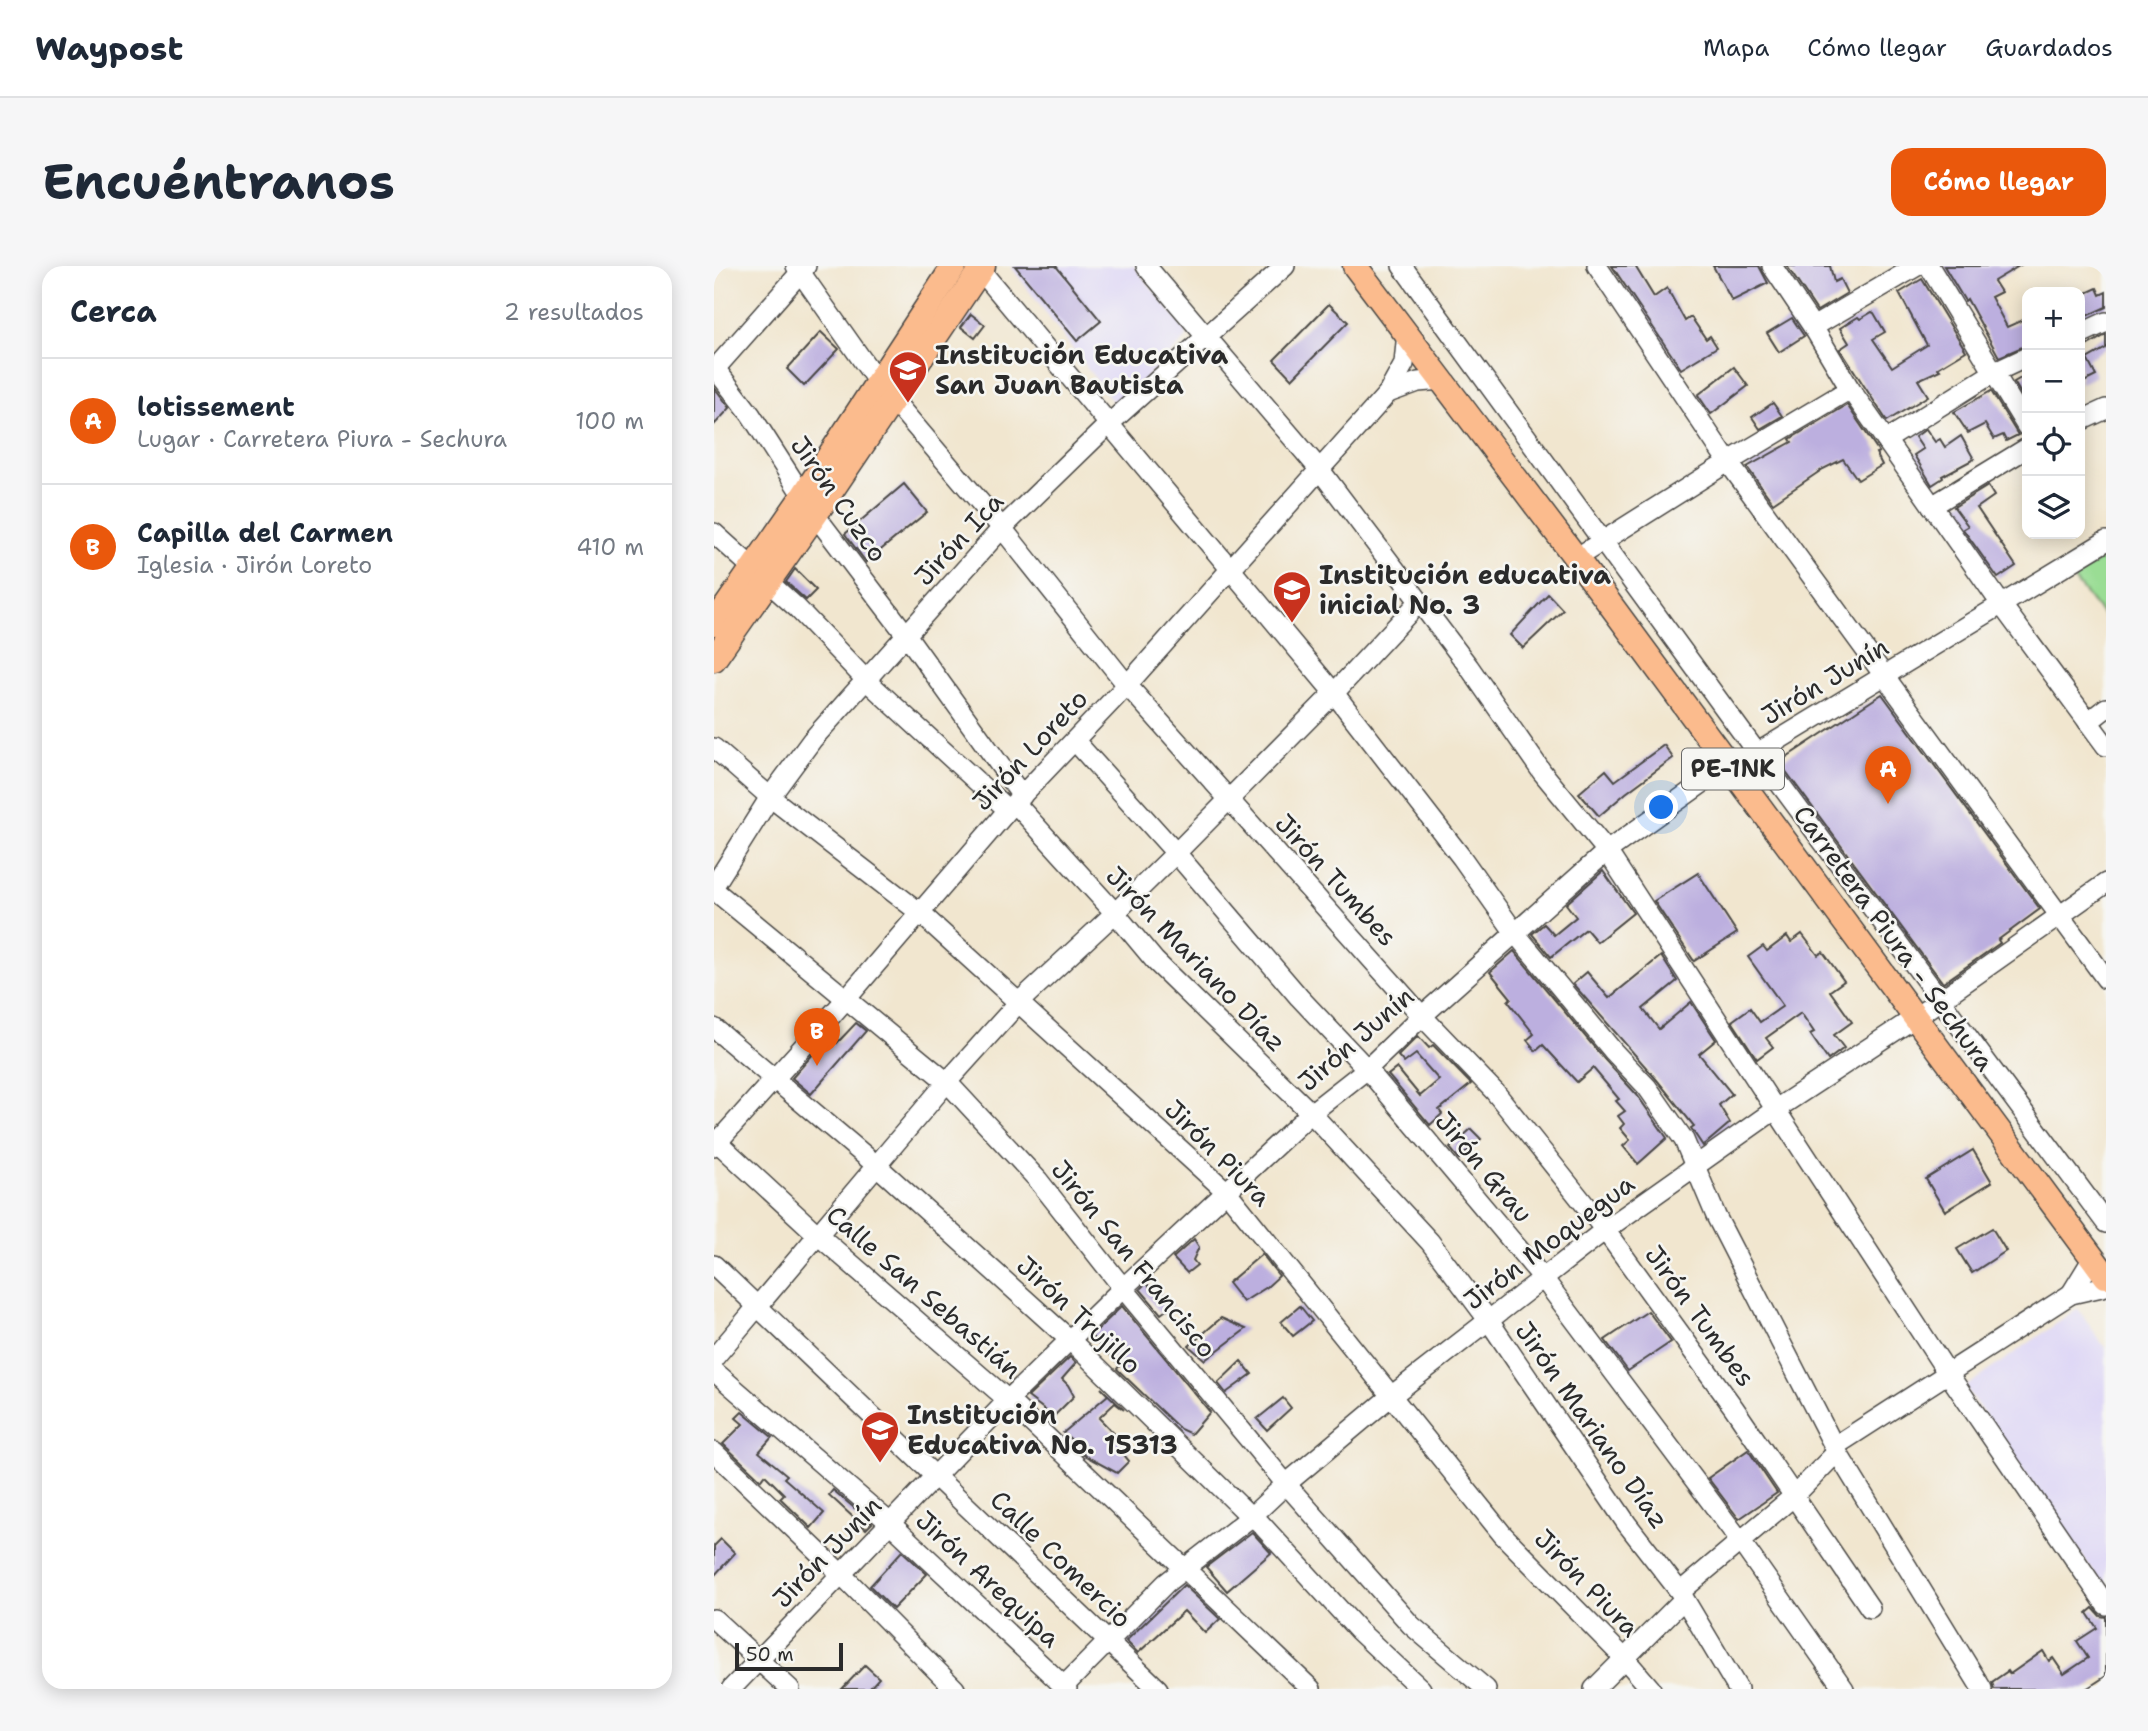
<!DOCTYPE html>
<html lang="es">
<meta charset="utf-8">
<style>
body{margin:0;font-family:"Shantell Sans",sans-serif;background:#f6f6f7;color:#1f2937}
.controls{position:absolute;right:21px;top:21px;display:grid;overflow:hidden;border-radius:14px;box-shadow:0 4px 18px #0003}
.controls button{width:63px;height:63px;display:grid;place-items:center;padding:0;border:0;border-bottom:2px solid #e0e1e3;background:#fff;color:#1f2937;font:35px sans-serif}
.scale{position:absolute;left:21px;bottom:18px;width:108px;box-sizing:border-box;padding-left:7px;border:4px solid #2b2b2b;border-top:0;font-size:19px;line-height:24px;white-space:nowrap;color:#2b2b2b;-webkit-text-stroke:5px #f6f6f2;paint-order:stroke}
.you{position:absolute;left:948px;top:542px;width:24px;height:24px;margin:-18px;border:5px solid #fff;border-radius:50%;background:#1a73e8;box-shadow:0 0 0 10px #1a73e833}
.badge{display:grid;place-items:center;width:46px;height:46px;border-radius:50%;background:#ea580c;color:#fff;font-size:23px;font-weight:700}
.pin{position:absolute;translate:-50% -58px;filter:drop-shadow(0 2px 4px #0008)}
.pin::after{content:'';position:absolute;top:37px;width:24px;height:21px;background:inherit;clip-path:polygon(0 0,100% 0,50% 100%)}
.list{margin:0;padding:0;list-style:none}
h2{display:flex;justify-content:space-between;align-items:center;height:91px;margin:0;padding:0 28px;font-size:30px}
h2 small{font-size:23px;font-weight:400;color:#747a83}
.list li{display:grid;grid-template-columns:46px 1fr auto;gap:21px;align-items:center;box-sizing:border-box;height:126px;padding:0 28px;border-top:2px solid #e0e1e3}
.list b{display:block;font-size:26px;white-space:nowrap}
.list p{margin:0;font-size:23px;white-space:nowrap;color:#747a83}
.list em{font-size:23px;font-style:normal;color:#747a83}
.icon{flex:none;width:38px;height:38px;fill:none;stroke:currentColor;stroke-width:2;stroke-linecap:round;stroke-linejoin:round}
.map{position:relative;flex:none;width:1392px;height:1423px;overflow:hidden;border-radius:21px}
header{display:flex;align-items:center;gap:42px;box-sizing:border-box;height:98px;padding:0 35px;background:#fff;border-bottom:2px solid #e0e1e3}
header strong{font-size:33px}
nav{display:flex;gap:38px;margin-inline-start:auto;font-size:24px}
.intro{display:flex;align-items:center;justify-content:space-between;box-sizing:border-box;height:168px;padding:0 42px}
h1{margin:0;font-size:49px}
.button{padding:18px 32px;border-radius:21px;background:#ea580c;color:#fff;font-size:24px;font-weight:700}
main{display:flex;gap:42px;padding:0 42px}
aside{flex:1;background:#fff;border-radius:21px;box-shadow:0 4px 18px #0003}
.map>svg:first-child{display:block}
</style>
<header>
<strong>Waypost</strong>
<nav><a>Mapa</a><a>Cómo llegar</a><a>Guardados</a></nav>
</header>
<div class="intro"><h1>Encuéntranos</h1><a class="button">Cómo llegar</a></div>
<main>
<aside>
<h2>Cerca<small>2 resultados</small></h2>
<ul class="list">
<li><span class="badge">A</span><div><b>lotissement</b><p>Lugar · Carretera Piura - Sechura</p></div><em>100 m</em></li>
<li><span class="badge">B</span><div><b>Capilla del Carmen</b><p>Iglesia · Jirón Loreto</p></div><em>410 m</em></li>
</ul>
</aside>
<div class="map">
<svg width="1392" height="1423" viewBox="0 0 1392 1423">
<rect width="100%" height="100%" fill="#f6f6f2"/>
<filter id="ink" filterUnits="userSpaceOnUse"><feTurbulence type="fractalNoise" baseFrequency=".0143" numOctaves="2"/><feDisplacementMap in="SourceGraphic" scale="14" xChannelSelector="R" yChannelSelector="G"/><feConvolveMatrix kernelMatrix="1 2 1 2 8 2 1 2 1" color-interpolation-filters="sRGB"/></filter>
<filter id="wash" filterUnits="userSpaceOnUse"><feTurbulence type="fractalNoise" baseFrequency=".00686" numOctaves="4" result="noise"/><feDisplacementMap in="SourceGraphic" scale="28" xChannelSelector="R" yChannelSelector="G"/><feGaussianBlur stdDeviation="1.57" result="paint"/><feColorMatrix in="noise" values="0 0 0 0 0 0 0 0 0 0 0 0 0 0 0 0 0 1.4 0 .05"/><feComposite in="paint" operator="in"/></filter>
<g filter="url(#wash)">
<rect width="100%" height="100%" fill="#f1e6cf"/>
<g fill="#ddd5f6">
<polygon points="300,0 420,0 473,66 472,73 406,136 398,135 298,2"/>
<polygon points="1364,1043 1392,1083 1392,1324 1251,1121"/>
</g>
<polygon fill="#9add94" stroke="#628460" stroke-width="2" points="1392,291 1392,353 1358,311"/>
<g id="blocks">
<g fill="#bcafdf">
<polygon points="301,0 342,0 387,55 363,75"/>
<polygon points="898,0 921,0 940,31 953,22 971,55 977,51 992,73 996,70 1003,81 967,103"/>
<polygon points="999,0 1045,0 1054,17 1018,35"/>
<polygon points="1073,0 1116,0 1120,16 1126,13 1133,27 1103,45"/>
<polygon points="1230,0 1305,0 1280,15 1287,26 1277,31 1293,61 1313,52 1313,79 1285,91 1253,33 1251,35"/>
<polygon points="1208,13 1252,85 1224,102 1226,104 1204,114 1214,130 1173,155 1126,83 1135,77 1126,62 1144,51 1146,53 1158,46 1160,47 1171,66 1159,73 1178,101 1213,79 1185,27"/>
<polygon points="1383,22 1386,29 1392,26 1392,41 1366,53 1366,30"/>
<polygon points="615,38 634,56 578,113 560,94"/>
<polygon points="257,48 271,59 261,72 247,61"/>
<polygon points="1078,52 1090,70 1065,86 1053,67"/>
<polygon points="107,66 125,83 90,120 73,103"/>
<polygon points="1392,69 1392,82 1373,93 1382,110 1366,118 1366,80 1367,83"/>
<polygon points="1020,101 1034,120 997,148 984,129"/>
<polygon points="1313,104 1313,138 1300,116 1312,109 1310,106"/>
<polygon points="0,121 16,142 0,159"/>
<polygon points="1277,125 1304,169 1292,175 1289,169 1280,173 1271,158 1254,167 1240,146"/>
<polygon points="1059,137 1068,150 1046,163 1038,151"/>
<polygon points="1133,139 1165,186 1162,187 1168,199 1144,214 1129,193 1109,203 1059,237 1033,201 1078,176 1076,173"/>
<polygon points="1212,163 1221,176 1226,173 1231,181 1247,170 1260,193 1228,210 1229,212 1218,219 1200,189 1209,183 1201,171"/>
<polygon points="190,218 213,246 152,296 131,268"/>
<polygon points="1274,220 1280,230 1263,242 1302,300 1284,312 1249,263 1254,260 1240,241"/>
<polygon points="81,303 102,324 92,334 72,316"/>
<polygon points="834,328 849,344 809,382 796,369"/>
<polygon points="1168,428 1326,643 1284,674 1286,677 1229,717 1065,496"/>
<polygon points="950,479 959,492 912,527 885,550 865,527 892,504 901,515"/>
<polygon points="889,605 919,647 883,676 872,663 837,691 818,668 830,658 840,669 862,651 852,638"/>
<polygon points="984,607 1023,667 980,695 940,635"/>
<polygon points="1088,668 1104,689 1109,686 1130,715 1116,725 1138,756 1120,769 1130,782 1114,794 1096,768 1100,766 1087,747 1052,772 1059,781 1043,793 1018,755 1036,742 1046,756 1069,740 1034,691 1049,680 1053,685 1073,670 1077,676"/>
<polygon points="800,685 890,793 923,829 953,872 924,898 909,880 916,874 906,862 910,858 904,850 911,845 902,835 905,833 879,802 863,816 829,779 822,785 813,774 820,768 794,735 797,732 776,706"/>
<polygon points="947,690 963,715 929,743 945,763 977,736 1002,774 985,788 1018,828 1005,839 1016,857 989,880 977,862 980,860 943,814 859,718 873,706 895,732"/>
<polygon points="142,757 152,765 97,828 78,812 115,770 123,777"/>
<polygon points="704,770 715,782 719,779 757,818 725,844 728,848 716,859 674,809 683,802 706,830 725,814 702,788 690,797 684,790"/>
<polygon points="757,863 767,873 745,893 736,882"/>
<polygon points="1259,884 1278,916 1231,945 1212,913"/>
<polygon points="1278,962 1292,985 1258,1007 1243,983"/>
<polygon points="480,973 485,981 479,994 483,999 473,1007 459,992"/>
<polygon points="548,988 565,1010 553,1021 529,1036 514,1017"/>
<polygon points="432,1017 445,1030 449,1027 459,1039 447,1048 426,1023"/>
<polygon points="408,1040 496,1146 477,1168 466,1163 403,1103 406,1099 377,1070"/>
<polygon points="586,1040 598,1055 579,1070 567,1056"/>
<polygon points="934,1045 957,1076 914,1105 891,1074"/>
<polygon points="507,1052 532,1063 491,1094 475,1080"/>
<polygon points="356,1091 362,1097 348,1113 354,1119 360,1130 336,1154 328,1146 331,1144 314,1131"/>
<polygon points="527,1095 538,1108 512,1127 504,1117"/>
<polygon points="387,1122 410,1144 401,1137 385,1152 416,1184 410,1189 415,1195 403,1207 368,1188 372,1185 349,1167 394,1129"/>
<polygon points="569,1132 577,1142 553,1164 543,1153"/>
<polygon points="28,1146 58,1171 45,1186 73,1209 70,1212 110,1247 97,1262 66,1232 70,1228 51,1209 47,1214 9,1178 29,1158 22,1152"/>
<polygon points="1034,1184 1063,1227 1025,1253 994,1212"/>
<polygon points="119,1224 158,1257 152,1263 115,1229"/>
<polygon points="538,1266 557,1287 513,1325 492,1301"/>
<polygon points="7,1273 21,1287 0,1310 0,1280"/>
<polygon points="188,1285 213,1308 179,1343 156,1320"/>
<polygon points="470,1319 506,1353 491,1367 470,1345 424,1387 412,1375"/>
<polygon points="1379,1342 1386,1350 1392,1351 1392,1410 1372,1423 1280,1423 1278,1416 1294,1405 1296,1408 1329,1385 1335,1395 1339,1392 1350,1408 1374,1392 1363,1375 1383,1362 1373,1347"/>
<polygon points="151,1399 165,1412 155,1423 128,1423"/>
</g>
</g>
</g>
<g filter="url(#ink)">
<use href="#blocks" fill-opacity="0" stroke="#494744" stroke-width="2"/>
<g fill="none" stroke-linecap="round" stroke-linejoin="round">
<g stroke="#494744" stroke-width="22">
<g id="minor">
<polyline points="82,0 163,115 288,262 413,419 708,750 781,826 891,964 1020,1142 1156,1342"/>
<polyline points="263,0 620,427 748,592 801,667 899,785 933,821 970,874 1002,950 1123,1186 1268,1423"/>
<polyline points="432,0 606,204 755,401 828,506 893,585 1233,1106 1392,1339"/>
<polyline points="688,0 1043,487 1392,957"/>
<polyline points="883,0 1014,196 1392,713"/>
<polyline points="1058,0 1099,61 1136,123"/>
<polyline points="1215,0 1313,161"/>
<polyline points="1099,61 1203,0"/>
<polyline points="1366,68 1392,56"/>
<polyline points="0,101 37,149 101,249 193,370 308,530"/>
<polyline points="0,104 92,0"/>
<polyline points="674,127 704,116 728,114"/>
<polyline points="1366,155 1392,143"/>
<polyline points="1172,174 1279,107 1313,91"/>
<polyline points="1218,240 1313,182"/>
<polyline points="0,267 83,342 152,414 294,544"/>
<polyline points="862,292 1014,196 1136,123 1287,338 1392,480"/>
<polyline points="1374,456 1392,442"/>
<polyline points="361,475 462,587 585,731 653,803 829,1012 1027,1276 1130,1423"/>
<polyline points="0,482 56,531 205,646 514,927 789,1269 911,1393 937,1423"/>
<polyline points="301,537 401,647 441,695 597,847 716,976 775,1055 913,1258 966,1326 1024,1423"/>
<polyline points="0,620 56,531 98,474 288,262 396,157 571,0"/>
<polyline points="0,624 233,816 324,914 409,1022 572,1218 697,1359 772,1423"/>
<polyline points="0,762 162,899 355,1073 537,1251 545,1256 645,1365 707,1423"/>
<polyline points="0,873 104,969 294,1134 597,1423"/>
<polyline points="0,880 133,732 294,544 413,419 674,127 690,98 693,66"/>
<polyline points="0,999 444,1423"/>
<polyline points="1357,1028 1379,992"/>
<polyline points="0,1092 233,816 305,736 401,647 462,587 620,427 705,336"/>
<polyline points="0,1105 176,1257 353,1423"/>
<polyline points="1121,1180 1357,1028 1392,1020"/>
<polyline points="0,1186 127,1308 241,1423"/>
<polyline points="966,1326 1080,1230 1123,1186"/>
<polyline points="0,1353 76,1423"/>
<polyline points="17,1423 294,1134 409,1022 597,847 653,803 708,750 893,585 1015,498 1043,487 1392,275"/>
<polyline points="347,1423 452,1317 537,1251 572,1218 676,1131 891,964 1062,843 1202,751 1392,617"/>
<polyline points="880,1423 970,1333"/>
</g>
</g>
<g stroke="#494744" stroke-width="27">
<g id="major">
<polyline points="641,0 862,292 1392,1010"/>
<polyline points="0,358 89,230 240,0"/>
<polyline points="0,393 101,249 269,0"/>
</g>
</g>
<use href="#minor" stroke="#fff" stroke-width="19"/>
<use href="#major" stroke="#fbbb8d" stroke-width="24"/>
</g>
</g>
<defs>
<g id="school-pin" transform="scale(2.0125)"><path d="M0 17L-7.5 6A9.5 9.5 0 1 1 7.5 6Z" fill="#c8321e" stroke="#f6f6f2"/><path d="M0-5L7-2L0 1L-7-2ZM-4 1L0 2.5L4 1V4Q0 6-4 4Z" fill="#fff"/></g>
</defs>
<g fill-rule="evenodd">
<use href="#school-pin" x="194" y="104"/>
<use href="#school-pin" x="578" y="324"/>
<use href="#school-pin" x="166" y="1164"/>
</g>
<g text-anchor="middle" stroke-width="5" stroke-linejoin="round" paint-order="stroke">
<rect fill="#f6f6f2" stroke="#686867" stroke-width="2" x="968" y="482.5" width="102" height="41" rx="5"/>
<g font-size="24" font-weight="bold" fill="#2b2b2b">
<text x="1019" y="511">PE-1NK</text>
</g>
<g font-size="26" font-weight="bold" fill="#2b2b2b" stroke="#f6f6f2" text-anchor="start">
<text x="221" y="98">Institución Educativa<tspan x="221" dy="30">San Juan Bautista</tspan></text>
<text x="605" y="318">Institución educativa<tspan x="605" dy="30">inicial No. 3</tspan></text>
<text x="193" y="1158">Institución<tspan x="193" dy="30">Educativa No. 15313</tspan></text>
</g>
<g font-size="26" fill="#2b2b2b" stroke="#f6f6f2">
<text transform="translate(125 233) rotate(55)" y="9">Jirón Cuzco</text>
<text transform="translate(245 273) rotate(-47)" y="9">Jirón Ica</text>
<text transform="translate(1111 415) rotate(-31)" y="9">Jirón Junín</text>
<text transform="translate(316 484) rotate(-47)" y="9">Jirón Loreto</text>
<text transform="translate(622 614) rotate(48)" y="9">Jirón Tumbes</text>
<text transform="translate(1180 672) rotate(54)" y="9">Carretera Piura - Sechura</text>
<text transform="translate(482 693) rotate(46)" y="9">Jirón Mariano Díaz</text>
<text transform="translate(642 773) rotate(-41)" y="9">Jirón Junín</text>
<text transform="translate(504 887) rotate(45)" y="9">Jirón Piura</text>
<text transform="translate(770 901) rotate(50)" y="9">Jirón Grau</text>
<text transform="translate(835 976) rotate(-37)" y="9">Jirón Moquegua</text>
<text transform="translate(420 993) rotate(51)" y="9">Jirón San Francisco</text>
<text transform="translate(210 1026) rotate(41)" y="9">Calle San Sebastián</text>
<text transform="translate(365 1049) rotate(43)" y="9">Jirón Trujillo</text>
<text transform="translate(986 1050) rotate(54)" y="9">Jirón Tumbes</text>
<text transform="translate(878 1159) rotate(55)" y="9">Jirón Mariano Díaz</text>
<text transform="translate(113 1286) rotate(-46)" y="9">Jirón Junín</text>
<text transform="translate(347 1293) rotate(44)" y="9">Calle Comercio</text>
<text transform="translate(274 1313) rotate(43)" y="9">Jirón Arequipa</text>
<text transform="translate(873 1317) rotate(46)" y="9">Jirón Piura</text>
</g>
</g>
</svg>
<div class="controls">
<button>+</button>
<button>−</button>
<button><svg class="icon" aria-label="locate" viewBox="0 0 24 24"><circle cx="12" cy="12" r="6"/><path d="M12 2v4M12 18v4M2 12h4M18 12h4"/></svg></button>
<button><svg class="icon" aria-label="layers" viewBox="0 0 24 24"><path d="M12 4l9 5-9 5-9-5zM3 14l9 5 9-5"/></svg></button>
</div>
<div class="scale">50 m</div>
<div class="you"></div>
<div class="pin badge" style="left:1174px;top:538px">A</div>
<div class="pin badge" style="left:103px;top:800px">B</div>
</div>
</main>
